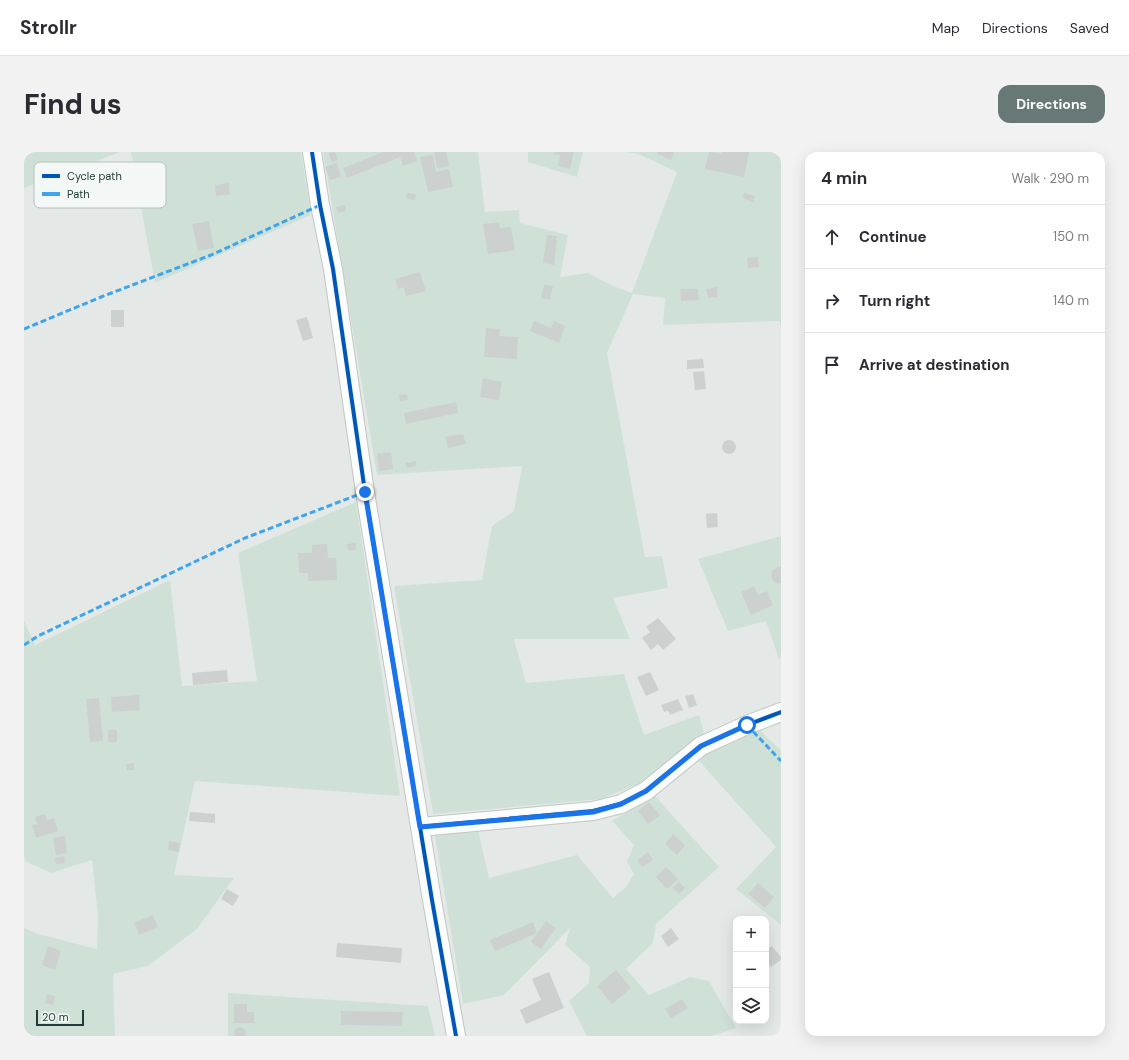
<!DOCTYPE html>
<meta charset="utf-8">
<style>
body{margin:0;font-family:"DM Sans",sans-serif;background:#f2f2f3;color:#2b2b33}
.controls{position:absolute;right:12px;bottom:12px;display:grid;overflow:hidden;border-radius:8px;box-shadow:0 4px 16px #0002}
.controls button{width:36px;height:36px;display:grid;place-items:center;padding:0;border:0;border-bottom:1px solid #e1e1e2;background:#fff;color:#2b2b33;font:20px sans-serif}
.scale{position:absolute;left:12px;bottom:10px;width:48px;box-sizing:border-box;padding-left:4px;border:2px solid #233b38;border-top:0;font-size:11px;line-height:14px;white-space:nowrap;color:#233b38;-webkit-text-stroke:3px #f3f8f6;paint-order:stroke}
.stop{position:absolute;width:12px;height:12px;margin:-9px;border:3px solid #1a73e8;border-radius:50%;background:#fff}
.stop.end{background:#1a73e8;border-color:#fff;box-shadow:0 1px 4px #0008}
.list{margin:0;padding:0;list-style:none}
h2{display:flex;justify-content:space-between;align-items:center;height:52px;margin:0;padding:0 16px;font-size:17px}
h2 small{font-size:13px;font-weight:400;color:#7c7c81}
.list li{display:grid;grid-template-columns:26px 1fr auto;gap:12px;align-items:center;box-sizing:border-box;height:64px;padding:0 16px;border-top:1px solid #e1e1e2}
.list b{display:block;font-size:15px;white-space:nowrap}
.list em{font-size:13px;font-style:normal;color:#7c7c81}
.icon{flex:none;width:22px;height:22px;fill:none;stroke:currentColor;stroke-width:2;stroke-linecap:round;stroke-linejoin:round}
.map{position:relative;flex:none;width:757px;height:884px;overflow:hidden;border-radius:12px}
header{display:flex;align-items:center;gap:24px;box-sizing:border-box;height:56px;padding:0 20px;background:#fff;border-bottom:1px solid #e1e1e2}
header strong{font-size:19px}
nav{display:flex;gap:22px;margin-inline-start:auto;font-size:14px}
.intro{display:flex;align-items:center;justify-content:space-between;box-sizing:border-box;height:96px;padding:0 24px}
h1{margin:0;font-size:28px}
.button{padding:10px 18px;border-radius:12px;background:#677876;color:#fff;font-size:14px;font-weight:700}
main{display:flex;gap:24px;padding:0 24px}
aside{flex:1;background:#fff;border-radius:12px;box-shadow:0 4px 16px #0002}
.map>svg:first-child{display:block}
</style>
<header>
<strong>Strollr</strong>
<nav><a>Map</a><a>Directions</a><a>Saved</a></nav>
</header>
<div class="intro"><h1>Find us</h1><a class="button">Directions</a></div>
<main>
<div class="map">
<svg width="757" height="884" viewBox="0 0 757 884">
<rect width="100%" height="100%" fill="#e4e9e8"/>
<g fill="#cfe1d7">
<polygon points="0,0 96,0 0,36"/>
<polygon points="107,0 277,0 287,63 131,131"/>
<polygon points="299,0 454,0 461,60 495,58 496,71 544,83 536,125 564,121 589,134 608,141 653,20 614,2 601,0 757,0 757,175 755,169 639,173 641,146 609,142 583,201 621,405 638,404 644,436 589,446 606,487 490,487 502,531 600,522 620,583 675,563 680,581 614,632 577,647 409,662 370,434 458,428 468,374 490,359 498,314 353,323"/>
<polygon points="504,0 559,0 553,25 504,10"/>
<polygon points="332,350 376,644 171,629 150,723 210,726 173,777 124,814 89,822 91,884 0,884 0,776 14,782 73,797 74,765 68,708 27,721 3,710 0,705 0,469 11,493 146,428 158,534 233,529 214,401"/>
<polygon points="757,384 757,506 755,507 742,469 704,479 674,407"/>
<polygon points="735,577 757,599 757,773 712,737 752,695 675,609 687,597"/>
<polygon points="631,644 695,715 632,772 629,791 602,817 625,843 666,825 685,829 712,876 688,884 563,884 545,849 565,831 566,815 541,793 546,776 480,843 439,852 411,684 454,678 465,726 553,703 589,746 602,735 610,722 603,710 610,693 588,669"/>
<polygon points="204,841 404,854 411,884 204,884"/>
</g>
<g fill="#ccd0cf">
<polygon points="311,0 314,8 308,10 304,1"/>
<polygon points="359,0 390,0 393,9 379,14 376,5 323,26 319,16"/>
<polygon points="410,0 422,0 425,14 413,16"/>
<polygon points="531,0 550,0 546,17 534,14 536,3 530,2"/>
<polygon points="634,0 650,0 647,8 633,2"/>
<polygon points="685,0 698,2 698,0 725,0 720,25 681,17"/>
<polygon points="409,3 412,20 425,17 429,35 404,40 396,5"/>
<polygon points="313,11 317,25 306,28 301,15"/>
<polygon points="205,31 206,42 192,44 191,33"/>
<polygon points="383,41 392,42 391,48 383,47"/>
<polygon points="720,41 731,44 729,50 719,46"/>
<polygon points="321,53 322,59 314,61 312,55"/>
<polygon points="185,69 190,96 174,99 168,72"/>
<polygon points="475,70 476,76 487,75 491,98 464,102 459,72"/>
<polygon points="523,83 533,84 530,113 519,111"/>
<polygon points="734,105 735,115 724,116 723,106"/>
<polygon points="396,120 402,139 382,144 380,135 374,137 371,127"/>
<polygon points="520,133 529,134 526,148 517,146"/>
<polygon points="693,135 694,145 684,146 682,137"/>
<polygon points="656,137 674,137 675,148 657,149"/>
<rect x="87" y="158" width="13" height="17"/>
<polygon points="283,165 289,186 279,189 272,168"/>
<polygon points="510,169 527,176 530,169 541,174 535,191 506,179"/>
<polygon points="462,176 476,177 475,184 494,185 493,207 460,205"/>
<polygon points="679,207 680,216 663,217 663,208"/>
<polygon points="680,219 682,237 671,238 669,220"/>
<polygon points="459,226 478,230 475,248 456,245"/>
<polygon points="383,242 384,248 376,249 375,243"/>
<polygon points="432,250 434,261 382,272 380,261"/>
<polygon points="439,282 442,292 424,296 421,285"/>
<circle cx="705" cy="295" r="7"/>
<polygon points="367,300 369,317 355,319 353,302"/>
<polygon points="392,309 392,314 383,316 381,311"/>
<polygon points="693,361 694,375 683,376 682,362"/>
<polygon points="332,391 332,398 324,398 323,392"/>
<polygon points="303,392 304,406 312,406 313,428 284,429 284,421 275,421 274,401 288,401 288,393"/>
<polygon points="754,415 757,415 757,431 754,432 749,429 747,424 748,419"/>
<polygon points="730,434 734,443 743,439 749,453 727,463 717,440"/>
<polygon points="634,466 652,487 639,498 634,492 627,498 618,486 626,480 622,475"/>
<polygon points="203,518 204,530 169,533 168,521"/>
<polygon points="626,520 635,538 622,544 613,525"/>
<polygon points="669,542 673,553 665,556 661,544"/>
<polygon points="115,543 116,558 88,560 87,545"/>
<polygon points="75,546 79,589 66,590 62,547"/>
<polygon points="654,547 659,558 646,563 644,559 640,560 637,553"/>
<rect x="84" y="578" width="9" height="12"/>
<polygon points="110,611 110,618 103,618 102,612"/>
<polygon points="625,650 636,663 624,672 614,659"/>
<polygon points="166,660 191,662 191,671 165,669"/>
<polygon points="21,662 23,668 30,666 34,679 12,686 8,673 13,672 11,665"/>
<polygon points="649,682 661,693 653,703 641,692"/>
<polygon points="41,684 43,701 32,703 29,686"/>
<polygon points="145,689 156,691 155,700 144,698"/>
<polygon points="624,700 629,708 618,715 613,708"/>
<polygon points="40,704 41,711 32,712 31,706"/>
<polygon points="642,715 654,727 643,737 632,725"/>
<polygon points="655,730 661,736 655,742 649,736"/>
<polygon points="734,731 750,745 741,756 724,742"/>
<polygon points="203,737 215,744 209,754 197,747"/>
<polygon points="129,763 134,775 115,783 110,771"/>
<polygon points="522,769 532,776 517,797 507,790"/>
<polygon points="509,770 513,781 471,799 466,788"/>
<polygon points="647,776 655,787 644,795 637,784"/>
<polygon points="313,791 378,796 377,811 312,805"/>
<polygon points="24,794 37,799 31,818 18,813"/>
<polygon points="748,794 757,805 757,808 747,815 742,809 742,798"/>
<polygon points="592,818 607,836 588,852 573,834"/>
<polygon points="525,820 540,856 502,872 496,858 517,848 508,827"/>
<polygon points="23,842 31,844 29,853 21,851"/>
<polygon points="658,847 664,856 647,866 641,857"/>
<polygon points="210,852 223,852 223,860 230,860 230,871 210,871"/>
<polygon points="317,859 379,860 378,874 317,873"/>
<polygon points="217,875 221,878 222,884 211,884 210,878 213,876"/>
</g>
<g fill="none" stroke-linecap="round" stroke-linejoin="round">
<g stroke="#c1c6c5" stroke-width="20">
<g id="minor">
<polyline points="288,0 296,53 309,117 341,340 408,748 432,884"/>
<polyline points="396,675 569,659 597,652 622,639 677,594 723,573 757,560"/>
</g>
</g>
<use href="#minor" stroke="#fbfcfc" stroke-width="18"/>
<g stroke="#3ea4ec" stroke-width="3" stroke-dasharray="6 3" stroke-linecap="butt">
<polyline points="0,177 77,145 187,103 296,53"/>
<polyline points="0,493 14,484 221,386 341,340"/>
<polyline points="723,573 757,609"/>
</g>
<g stroke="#f3f8f6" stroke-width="6">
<g id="cycleway">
<polyline points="288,0 296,53 309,117 341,340 408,748 432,884"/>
<polyline points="396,675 569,659 597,652 622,639 677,594 723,573 757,560"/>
</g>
</g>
<use href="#cycleway" stroke="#0057b8" stroke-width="4"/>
</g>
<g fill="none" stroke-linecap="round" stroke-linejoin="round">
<polyline stroke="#1a73e8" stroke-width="5" points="341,340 396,675 569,660 597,652 622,639 677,594 723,573"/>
</g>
<rect x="10" y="10" width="132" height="46" rx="6" fill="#f3f8f6" stroke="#b5bfbd" stroke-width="1"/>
<rect x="18" y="22" width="18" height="4" fill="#0057b8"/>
<rect x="18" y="40" width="18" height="4" fill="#3ea4ec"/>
<g font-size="11" fill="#233b38">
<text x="43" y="28">Cycle path</text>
<text x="43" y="46">Path</text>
</g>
</svg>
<div class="controls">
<button>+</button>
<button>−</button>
<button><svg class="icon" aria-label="layers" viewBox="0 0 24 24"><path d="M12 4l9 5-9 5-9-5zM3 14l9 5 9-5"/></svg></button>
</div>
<div class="scale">20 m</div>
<div class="stop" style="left:723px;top:573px"></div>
<div class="stop end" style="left:341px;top:340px"></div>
</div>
<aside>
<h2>4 min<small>Walk · 290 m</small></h2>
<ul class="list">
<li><svg class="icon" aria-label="ahead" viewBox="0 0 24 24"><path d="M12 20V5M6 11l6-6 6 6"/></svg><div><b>Continue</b></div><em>150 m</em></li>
<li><svg class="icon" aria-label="right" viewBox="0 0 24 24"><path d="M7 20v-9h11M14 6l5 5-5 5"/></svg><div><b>Turn right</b></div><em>140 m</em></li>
<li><svg class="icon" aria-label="arrive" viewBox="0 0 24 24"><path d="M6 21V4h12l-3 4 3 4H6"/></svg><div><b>Arrive at destination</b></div></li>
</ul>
</aside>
</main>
